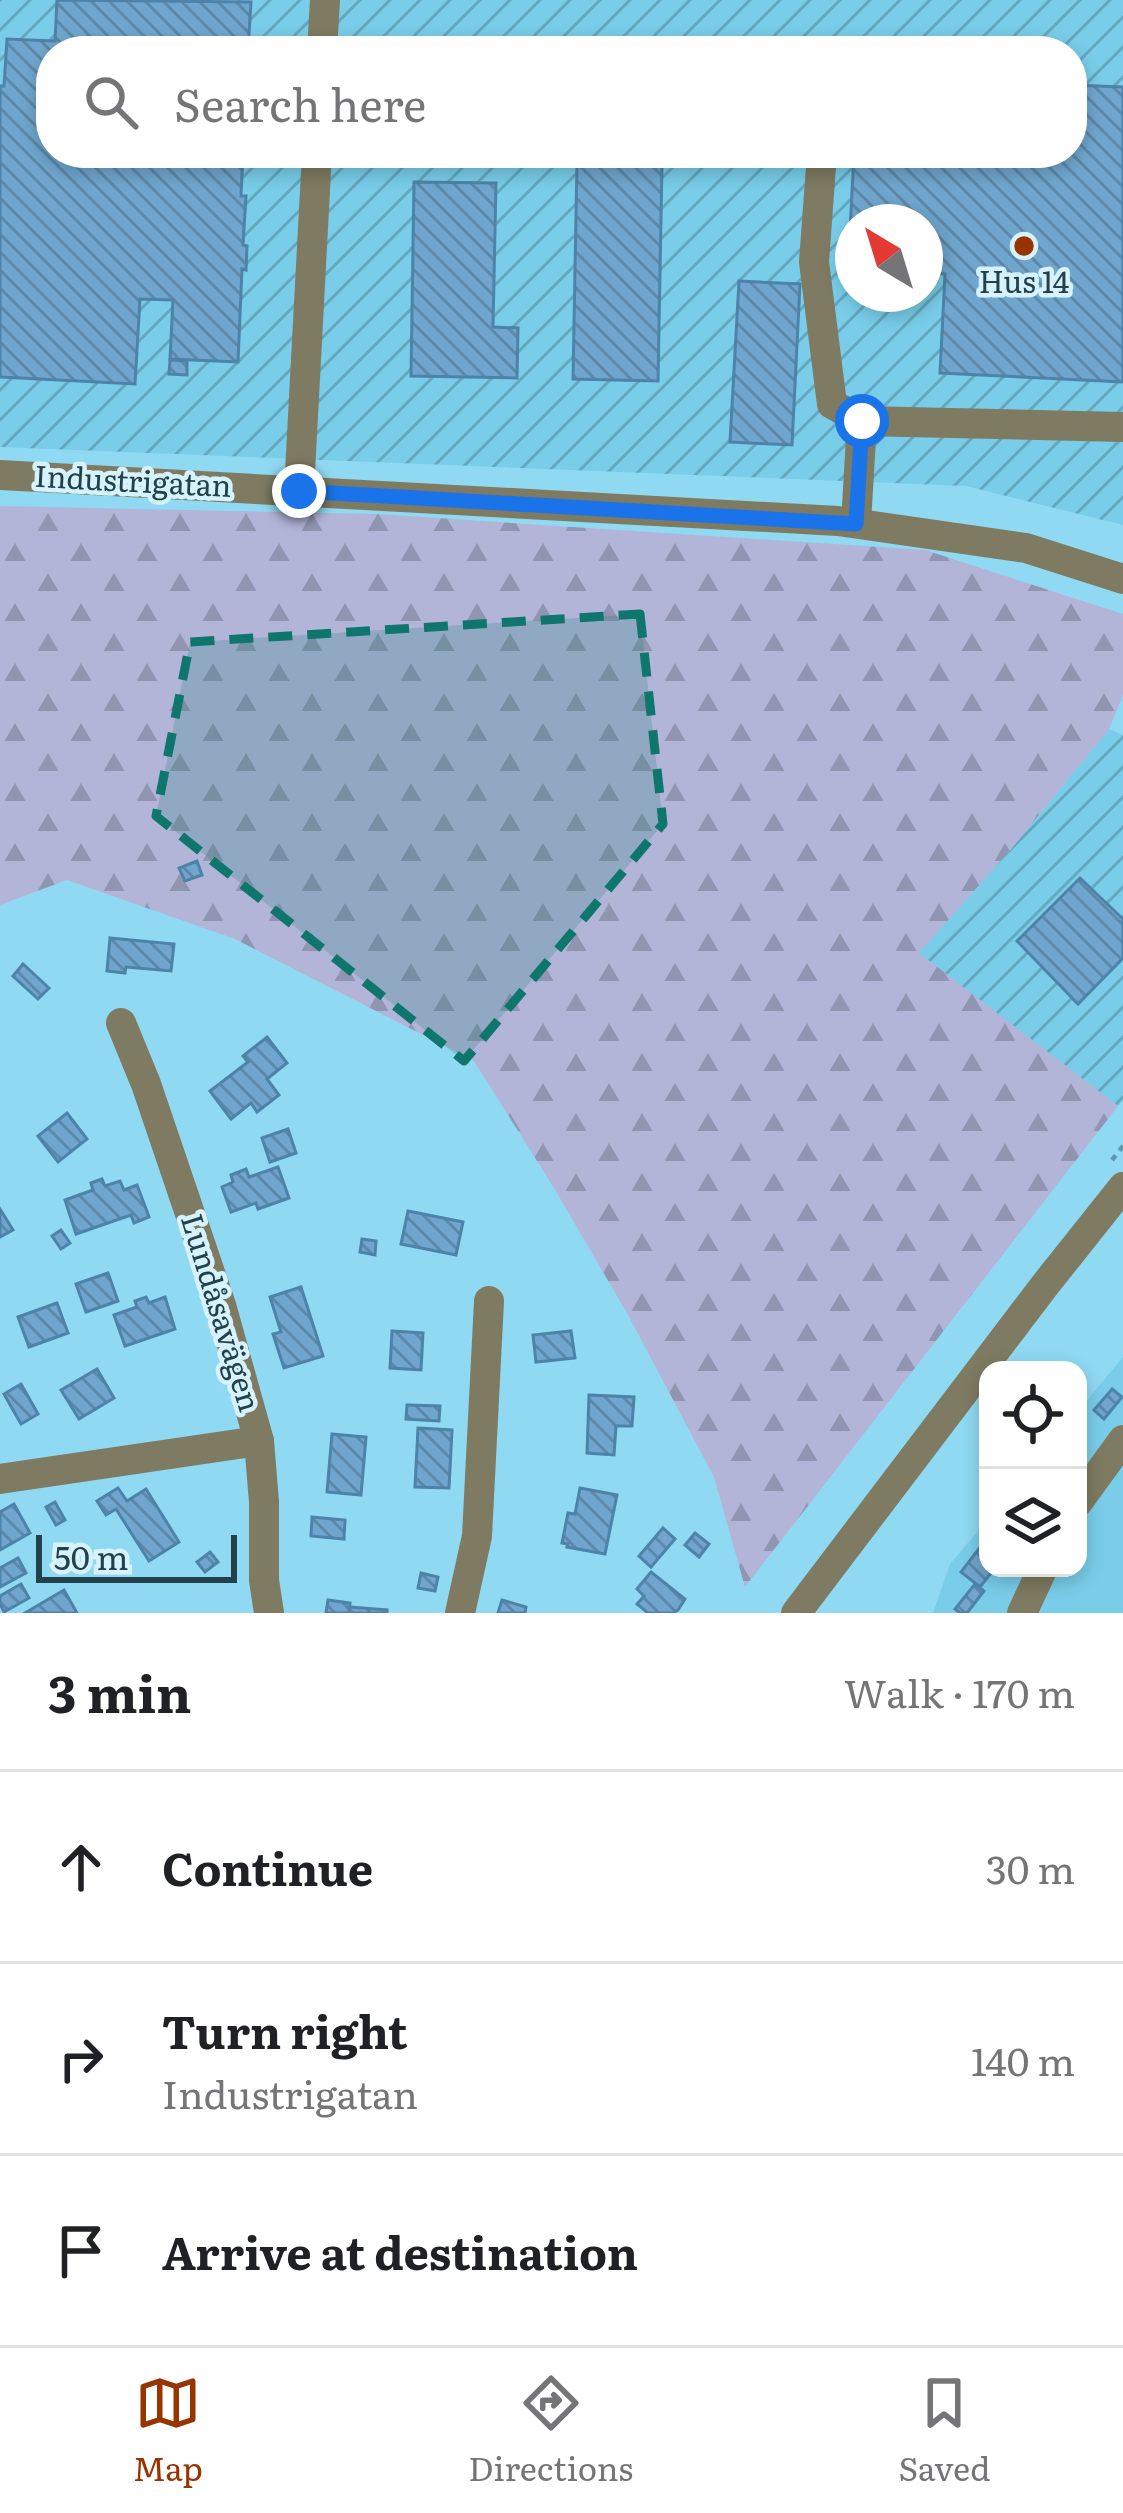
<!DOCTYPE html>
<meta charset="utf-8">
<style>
body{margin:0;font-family:Literata,serif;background:#f2f2f2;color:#202124}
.controls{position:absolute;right:36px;bottom:36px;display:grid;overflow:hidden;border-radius:24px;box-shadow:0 6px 18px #0003}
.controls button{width:108px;height:108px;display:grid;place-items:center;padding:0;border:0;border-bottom:3px solid #e0e0e0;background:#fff;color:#202124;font:60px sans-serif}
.compass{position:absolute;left:835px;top:204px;width:108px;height:108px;border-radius:50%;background:#fff;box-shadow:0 6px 18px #0003;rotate:322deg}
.scale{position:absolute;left:36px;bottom:30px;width:201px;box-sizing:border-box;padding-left:12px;border:6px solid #22414b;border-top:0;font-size:33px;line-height:42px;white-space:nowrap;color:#22414b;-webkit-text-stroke:9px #d6f3fd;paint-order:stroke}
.stop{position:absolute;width:36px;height:36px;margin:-27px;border:9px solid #1a73e8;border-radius:50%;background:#fff}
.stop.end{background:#1a73e8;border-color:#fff;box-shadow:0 3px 12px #0008}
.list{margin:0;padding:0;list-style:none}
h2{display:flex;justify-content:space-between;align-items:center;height:156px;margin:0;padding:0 48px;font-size:51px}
h2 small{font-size:39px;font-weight:400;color:#757577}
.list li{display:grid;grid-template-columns:78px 1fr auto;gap:36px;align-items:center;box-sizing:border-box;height:192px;padding:0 48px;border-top:3px solid #e0e0e0}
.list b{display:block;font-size:45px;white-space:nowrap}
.list p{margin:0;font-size:39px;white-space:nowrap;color:#757577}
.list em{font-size:39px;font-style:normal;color:#757577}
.icon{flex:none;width:66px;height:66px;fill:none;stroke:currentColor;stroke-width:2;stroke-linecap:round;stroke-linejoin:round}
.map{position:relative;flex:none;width:1123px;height:1613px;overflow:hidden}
.search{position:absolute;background:#fff;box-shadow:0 6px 18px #0003;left:36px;right:36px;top:36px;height:132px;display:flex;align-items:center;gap:30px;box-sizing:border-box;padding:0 42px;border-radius:48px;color:#757577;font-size:45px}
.sheet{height:732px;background:#fff}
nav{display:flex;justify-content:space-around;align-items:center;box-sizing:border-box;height:168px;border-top:3px solid #e0e0e0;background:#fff;font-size:33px;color:#757577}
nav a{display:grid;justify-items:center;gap:6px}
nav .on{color:#983400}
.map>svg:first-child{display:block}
</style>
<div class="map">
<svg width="1123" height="1613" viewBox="0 0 1123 1613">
<defs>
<pattern id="industrial-furrows" width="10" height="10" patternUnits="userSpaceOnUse" patternTransform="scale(3)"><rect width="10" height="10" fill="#79cde9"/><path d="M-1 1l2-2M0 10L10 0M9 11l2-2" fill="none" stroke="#63a8bf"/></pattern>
<pattern id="forest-firs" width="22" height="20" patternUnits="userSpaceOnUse" patternTransform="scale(3)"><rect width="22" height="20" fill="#b2b5d8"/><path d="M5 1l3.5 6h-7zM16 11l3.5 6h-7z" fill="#9095b1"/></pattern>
<pattern id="building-back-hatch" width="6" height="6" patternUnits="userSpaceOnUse" patternTransform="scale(3)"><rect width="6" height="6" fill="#70a6ce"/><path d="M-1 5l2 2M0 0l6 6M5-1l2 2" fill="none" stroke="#5c89a9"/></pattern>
</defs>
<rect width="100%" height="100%" fill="#8fd9f2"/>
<polygon fill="#79cde9" points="1123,1357 1123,1613 933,1613 950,1564 988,1519 988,1568 1078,1568 1078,1411"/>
<g fill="url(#industrial-furrows)" fill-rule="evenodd">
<path d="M0 0H1123V525L966 486 0 447ZM51 51H1072V153H51ZM853 222H925V294H853Z"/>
<polygon points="1109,729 1123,735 1123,1100 1118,1106 918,953 1011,849"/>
</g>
<polygon fill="url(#forest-firs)" points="0,506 376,514 925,550 1123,614 1123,695 1109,729 1011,849 919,953 1118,1106 745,1587 714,1477 628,1315 554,1188 474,1061 235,939 67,880 0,905"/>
<g fill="url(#building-back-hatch)" stroke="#4e83a9" stroke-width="3">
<polygon points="57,0 251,2 248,51 51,51 51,153 243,153 241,196 246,196 243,245 247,246 246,270 242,269 238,362 170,359 173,300 140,299 135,384 0,377 0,86 4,86 7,39 55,41"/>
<polygon points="1072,85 1123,87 1123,382 940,373 945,274 925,273 925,222 853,222 853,270 848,270 854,153 1072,153"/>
<polygon points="577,162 662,164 658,381 573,379"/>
<polygon points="414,182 496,183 493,327 518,328 517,378 411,376"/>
<polygon points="739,281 800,284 792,445 730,442"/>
<polygon points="170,360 187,361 187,375 169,374"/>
<polygon points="197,861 202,875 185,881 179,868"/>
<polygon points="1080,878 1123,919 1123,958 1078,1004 1017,941"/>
<polygon points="110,938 174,944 171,971 126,967 125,973 107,971"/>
<polygon points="23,964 49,988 38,999 13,976"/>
<polygon points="267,1037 287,1063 267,1079 279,1095 257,1112 251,1103 231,1119 210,1091 248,1062 243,1056"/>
<polygon points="67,1113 87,1139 58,1162 38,1136"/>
<polygon points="288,1129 296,1153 270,1162 262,1138"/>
<polygon points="278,1167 289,1198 258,1209 256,1203 231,1212 222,1187 233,1182 231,1175 246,1169 249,1177"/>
<polygon points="102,1179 105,1186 120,1181 124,1190 137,1185 149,1217 134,1223 131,1215 76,1234 65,1200 93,1190 91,1183"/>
<polygon points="0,1209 13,1230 0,1237"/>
<polygon points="408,1211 463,1222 456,1255 401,1244"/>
<polygon points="61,1230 70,1243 61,1249 52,1236"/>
<polygon points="362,1239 376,1241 375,1255 360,1252"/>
<polygon points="108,1273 118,1301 86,1312 76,1284"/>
<polygon points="301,1287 323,1356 284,1368 273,1334 281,1332 270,1297"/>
<polygon points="146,1297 149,1303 165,1297 175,1329 125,1346 114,1315 137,1307 135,1301"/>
<polygon points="57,1303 68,1333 29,1347 18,1317"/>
<polygon points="392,1331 423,1333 421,1370 390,1368"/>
<polygon points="571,1331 575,1358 536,1362 533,1335"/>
<polygon points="97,1369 114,1398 79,1419 61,1390"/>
<polygon points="21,1384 38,1414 21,1424 4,1394"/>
<polygon points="1112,1389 1122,1397 1104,1419 1094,1410"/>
<polygon points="589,1395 634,1397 632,1426 616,1426 614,1455 587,1453"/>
<polygon points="407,1405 440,1406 439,1421 406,1419"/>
<polygon points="418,1428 452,1430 449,1488 415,1487"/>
<polygon points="332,1434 366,1437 361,1495 327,1492"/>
<polygon points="118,1488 127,1501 146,1489 179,1542 149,1561 116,1509 106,1515 97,1501"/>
<polygon points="580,1488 617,1495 605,1554 567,1547 568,1544 562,1543 568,1513 575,1514"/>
<polygon points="55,1502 65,1520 56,1525 46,1507"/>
<polygon points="14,1504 30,1533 0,1550 0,1512"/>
<polygon points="312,1517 345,1520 344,1539 311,1536"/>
<polygon points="663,1528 675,1539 651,1567 639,1556"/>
<polygon points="695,1533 709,1544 699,1557 685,1545"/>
<polygon points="988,1537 988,1568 995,1568 980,1587 961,1572"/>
<polygon points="210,1552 218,1562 205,1572 197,1562"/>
<polygon points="18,1558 26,1573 0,1587 0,1568"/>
<polygon points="651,1572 685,1599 678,1610 673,1613 648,1613 637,1604 644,1596 637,1589"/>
<polygon points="421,1573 438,1577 435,1591 418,1588"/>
<polygon points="21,1584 29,1598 4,1612 0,1604 0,1596"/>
<polygon points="975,1584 984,1591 967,1613 960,1613 955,1609"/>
<polygon points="64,1590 77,1613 25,1613"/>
<polygon points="328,1600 350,1603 349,1613 326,1613"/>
<polygon points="502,1600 526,1607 525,1613 498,1613"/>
<polygon points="350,1607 387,1610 387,1613 349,1613"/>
</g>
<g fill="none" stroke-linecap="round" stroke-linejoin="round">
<polyline stroke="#6098ab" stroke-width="4.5" stroke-dasharray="6 6" stroke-linecap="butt" points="1112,1160 1123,1146"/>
<g stroke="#7e7b62" stroke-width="30">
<polyline points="322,51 325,0"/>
<polyline points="822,153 814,262 832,404 862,421"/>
<polyline points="0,475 838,521 1026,548 1123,579"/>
<polyline points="299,491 317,153"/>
<polyline points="856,523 862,421 1123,427"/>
<polyline points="121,1023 146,1084 221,1305 259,1441 264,1502 264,1580 269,1613"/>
<polyline points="0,1479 259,1441"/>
<polyline points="1078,1502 1123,1440"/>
<polyline points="460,1613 477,1536 489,1301"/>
<polyline points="796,1613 1045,1285 1123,1187"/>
<polyline points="1022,1613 1043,1568"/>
</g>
</g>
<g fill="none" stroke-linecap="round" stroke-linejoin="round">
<polyline stroke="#1a73e8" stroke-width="15" points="299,491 856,524 862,421"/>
</g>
<path fill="#0f766e" fill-opacity="0.2" stroke="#0f766e" stroke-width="9" stroke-dasharray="24 15" stroke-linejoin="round" d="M640 614 663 824 464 1061 156 816 190 642Z"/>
<circle fill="#983400" stroke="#d6f3fd" stroke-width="4.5" cx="1024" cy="246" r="12"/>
<g text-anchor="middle" stroke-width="9" stroke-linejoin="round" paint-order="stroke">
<g font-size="30" fill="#22414b" stroke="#d6f3fd">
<text x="1024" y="293">Hus 14</text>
</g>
<g font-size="30" fill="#22414b" stroke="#d6f3fd">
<text transform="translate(133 482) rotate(3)" y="10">Industrigatan</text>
<text transform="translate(220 1313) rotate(73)" y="10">Lundåsavägen</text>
</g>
</g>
</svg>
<div class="controls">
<button><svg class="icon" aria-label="locate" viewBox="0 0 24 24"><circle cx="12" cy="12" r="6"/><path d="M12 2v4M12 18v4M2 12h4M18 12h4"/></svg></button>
<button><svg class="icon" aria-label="layers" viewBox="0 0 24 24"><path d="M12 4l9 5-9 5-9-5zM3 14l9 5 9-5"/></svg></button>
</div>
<svg class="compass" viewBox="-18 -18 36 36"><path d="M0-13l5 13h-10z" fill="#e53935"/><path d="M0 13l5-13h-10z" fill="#757577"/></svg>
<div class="scale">50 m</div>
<div class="stop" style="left:862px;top:421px"></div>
<div class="stop end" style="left:299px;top:491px"></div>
<div class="search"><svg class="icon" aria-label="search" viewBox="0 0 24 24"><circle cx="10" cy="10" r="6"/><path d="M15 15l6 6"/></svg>Search here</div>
</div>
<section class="sheet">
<h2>3 min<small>Walk · 170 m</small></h2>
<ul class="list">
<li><svg class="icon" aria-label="ahead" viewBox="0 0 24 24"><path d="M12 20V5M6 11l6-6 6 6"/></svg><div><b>Continue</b></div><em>30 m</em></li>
<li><svg class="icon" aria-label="right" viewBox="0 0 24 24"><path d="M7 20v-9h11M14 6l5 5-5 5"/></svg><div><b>Turn right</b><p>Industrigatan</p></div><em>140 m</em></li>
<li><svg class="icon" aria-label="arrive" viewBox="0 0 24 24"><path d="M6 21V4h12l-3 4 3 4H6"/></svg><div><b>Arrive at destination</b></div></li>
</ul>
</section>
<nav>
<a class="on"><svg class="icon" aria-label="map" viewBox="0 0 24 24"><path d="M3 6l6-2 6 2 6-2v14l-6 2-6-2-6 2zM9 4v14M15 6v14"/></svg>Map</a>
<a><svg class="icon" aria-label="directions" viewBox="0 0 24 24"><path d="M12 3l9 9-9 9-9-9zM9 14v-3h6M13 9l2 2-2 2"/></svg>Directions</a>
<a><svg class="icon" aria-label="saved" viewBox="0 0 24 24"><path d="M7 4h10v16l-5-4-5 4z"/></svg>Saved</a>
</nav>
